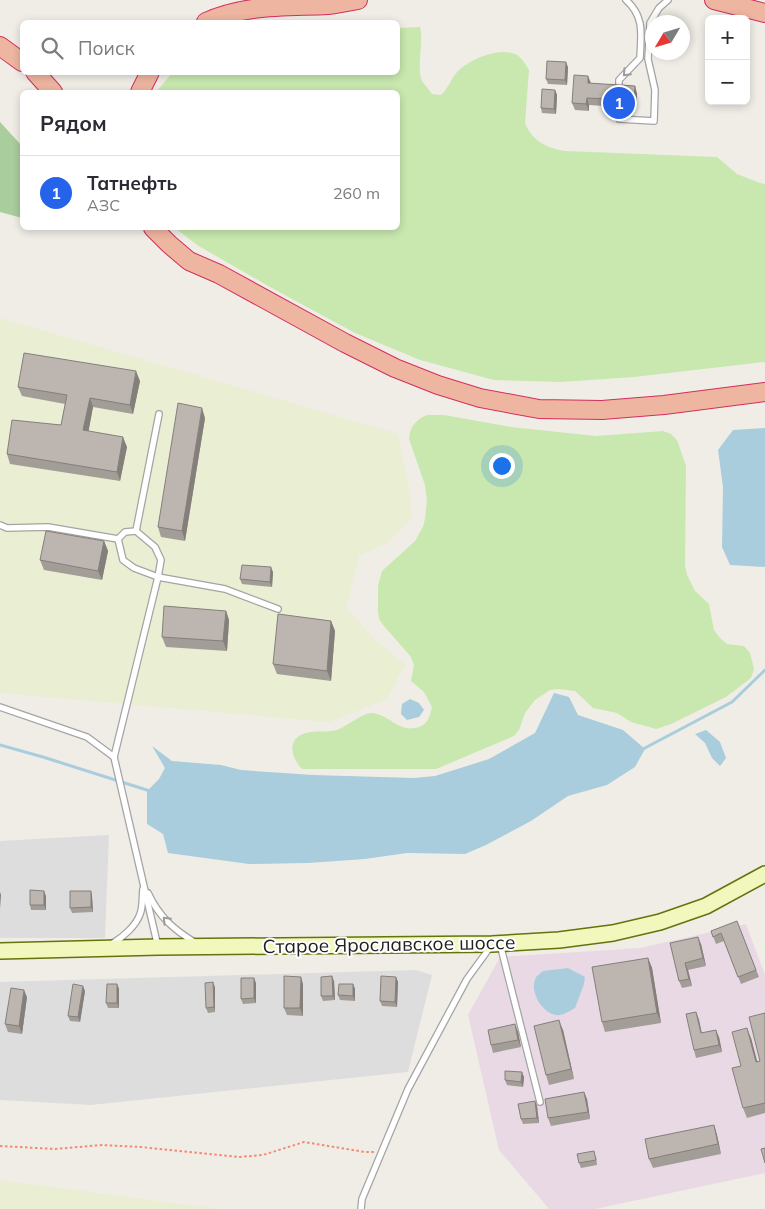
<!DOCTYPE html>
<html lang="ru">
<meta charset="utf-8">
<style>
body{margin:0;font-family:Mulish,sans-serif;background:#f2f2f3;color:#2b2b33}
.controls{position:absolute;right:15px;top:15px;display:grid;overflow:hidden;border-radius:8px;box-shadow:0 2px 8px #0003}
.controls button{width:45px;height:45px;display:grid;place-items:center;padding:0;border:0;border-bottom:1px solid #e1e1e2;background:#fff;color:#2b2b33;font:25px sans-serif}
.compass{position:absolute;left:645px;top:15px;width:45px;height:45px;border-radius:50%;background:#fff;box-shadow:0 2px 8px #0003;rotate:232deg}
.you{position:absolute;left:501px;top:465px;width:18px;height:18px;margin:-12px;border:4px solid #fff;border-radius:50%;background:#1a73e8;box-shadow:0 0 0 8px #1a73e833}
.badge{display:grid;place-items:center;width:32px;height:32px;border-radius:50%;background:#2563eb;color:#fff;font-size:16px;font-weight:700}
.pin{position:absolute;translate:-50% -50%;border:2px solid #fff;box-shadow:0 1px 5px #0006}
.list{margin:0;padding:0;list-style:none}
h2{display:flex;justify-content:space-between;align-items:center;height:65px;margin:0;padding:0 20px;font-size:21px}
h2 small{font-size:16px;font-weight:400;color:#7c7c81}
.list li{display:grid;grid-template-columns:32px 1fr auto;gap:15px;align-items:center;box-sizing:border-box;height:75px;padding:0 20px;border-top:1px solid #e1e1e2}
.list b{display:block;font-size:19px;white-space:nowrap}
.list p{margin:0;font-size:16px;white-space:nowrap;color:#7c7c81}
.list em{font-size:16px;font-style:normal;color:#7c7c81}
.icon{flex:none;width:28px;height:28px;fill:none;stroke:currentColor;stroke-width:2;stroke-linecap:round;stroke-linejoin:round}
.map{position:relative;flex:none;width:765px;height:1209px;overflow:hidden}
.search{position:absolute;background:#fff;box-shadow:0 2px 8px #0003;left:20px;top:20px;width:380px;height:55px;display:flex;align-items:center;gap:12px;box-sizing:border-box;padding:0 18px;border-radius:8px;color:#7c7c81;font-size:19px}
.panel{position:absolute;background:#fff;box-shadow:0 2px 8px #0003;left:20px;top:90px;width:380px;height:140px;border-radius:8px}
.map>svg:first-child{display:block}
</style>
<div class="map">
<svg width="765" height="1209" viewBox="0 0 765 1209">
<rect width="100%" height="100%" fill="#f0ede7"/>
<g fill="#dedddd">
<polygon points="109,835 105,938 0,938 0,841"/>
<polygon points="416,970 432,975 408,1072 91,1105 0,1100 0,982"/>
</g>
<polygon fill="#e9d9e5" points="746,924 765,975 765,1173 595,1209 549,1209 499,1150 468,1015 500,957 640,948"/>
<g fill="#eaeed3">
<polygon points="0,318 398,434 410,494 412,518 389,542 359,556 346,608 375,639 405,665 387,699 329,722 0,693"/>
<polygon points="0,1180 217,1209 0,1209"/>
</g>
<g fill="#c8e8af">
<path d="M420 27C424 44 416 66 422 81 425 85 429 90 432 94L441 95C449 88 451 78 459 70 471 59 501 46 517 55 522 58 526 65 529 70L525 123C532 141 548 149 566 151L717 157 737 174 760 183 765 184V362L634 377 561 382 494 380 420 360 355 333 270 287 197 245 175 228H398V92H156L172 73 398 72V28Z"/>
<path d="M427 415H444L511 427 596 436 663 431 671 434 677 440 686 466 685 566 687 575 695 591 709 604 714 630 720 638 727 644 744 646 750 653 754 669 751 678 726 697 671 724 656 729 631 722 617 713 593 708 575 691 558 689 550 690 535 700 525 713 519 730 514 736 436 769H302C291 758 286 738 306 733 316 730 327 733 337 730 347 726 361 714 371 713 389 713 400 736 421 726 429 723 430 714 432 707L424 692 411 681 414 665 411 657 384 626 379 619 378 611V586L382 571 415 541 423 527 425 519 427 501 425 485 409 439C410 427 415 420 427 415Z"/>
</g>
<polygon fill="#a9cd9d" points="0,122 22,146 22,218 0,212"/>
<g fill="#a9cddc">
<polygon points="765,428 765,567 730,565 722,547 723,487 718,450 733,430"/>
<polygon points="554,693 569,697 578,715 623,730 645,749 635,767 607,785 568,796 531,821 486,845 465,854 407,853 365,859 308,863 249,864 168,853 163,834 147,824 147,791 159,779 165,768 152,746 172,761 221,765 241,770 313,775 414,778 435,776 489,759 535,733"/>
<polygon points="410,699 419,703 424,710 419,717 407,720 401,714 402,704"/>
<polygon points="706,730 720,742 726,758 720,766 712,758 705,743 695,734"/>
<path d="M568 968 585 977 584 984 575 1008C570 1011 565 1014 560 1015 549 1017 537 1003 535 993 533 987 534 982 536 977L543 971Z"/>
</g>
<g fill="none" stroke-linecap="round" stroke-linejoin="round">
<g stroke="#a9cddc" stroke-width="3">
<polyline points="0,745 43,757 150,791"/>
<polyline points="643,749 732,702 765,670"/>
</g>
<g stroke="#a4a4a4" stroke-width="8">
<g id="service">
<path d="M619 92V80L640 58C641 35 645 17 626 0"/>
<polyline points="619,101 619,119 654,121 655,90 648,59 650,23 659,8 668,0"/>
<polyline points="0,525 7,528 48,527 118,539"/>
<polyline points="136,531 125,532 118,539 123,560 134,568 158,577 225,589 278,609"/>
<polyline points="0,707 87,737 114,757"/>
<path d="M148 893C159 917 174 930 196 943"/>
<path d="M113 943C123 937 136 926 140 914 143 907 142 897 143 889"/>
<polyline points="500,944 540,1102"/>
<polyline points="158,947 114,757 158,577 161,560 155,547 136,531 159,414"/>
<polyline points="361,1209 362,1199 408,1089 467,979 491,946"/>
</g>
</g>
<g stroke="#63740a" stroke-width="18">
<polyline id="secondary" points="0,951 158,947 492,944 559,940 613,933 660,922 706,906 765,874"/>
</g>
<g stroke="#d42e5e" stroke-width="20">
<g id="trunk">
<polyline points="714,0 765,13"/>
<path d="M206 22C245 4 287 7 328 5 338 4 348 2 358 0"/>
<polyline points="0,46 22,62"/>
<polyline points="35,72 53,92"/>
<polyline points="140,92 150,72"/>
<polyline points="153,228 169,244 189,261 219,274 345,343 395,368 438,385 480,398 539,409 602,410 664,405 765,392"/>
</g>
</g>
<polyline stroke="#f48873" stroke-width="2" stroke-dasharray="2.5 2.5" stroke-linecap="butt" points="0,1146 55,1149 102,1145 141,1147 239,1157 263,1155 304,1142 365,1152 374,1152"/>
<use href="#service" stroke="#fff" stroke-width="5.5"/>
<use href="#secondary" stroke="#f1f7bd" stroke-width="15"/>
<use href="#trunk" stroke="#eeb5a0" stroke-width="18"/>
</g>
<g fill="#a39d97">
<polygon points="568,67 567,85 548,84 546,79"/>
<polygon points="591,84 635,86 637,94 636,108 589,105 589,111 575,110 572,103"/>
<polygon points="555,90 557,95 556,114 542,113 541,108"/>
<polygon points="140,381 133,414 93,407 88,431 127,447 120,481 10,464 7,454 61,425 65,404 22,396 18,387"/>
<polygon points="205,418 185,541 161,537 158,527"/>
<polygon points="104,541 108,551 102,580 44,570 40,560"/>
<polygon points="273,572 272,587 242,584 240,579"/>
<polygon points="226,611 229,620 227,651 166,647 162,637"/>
<polygon points="331,621 335,631 331,681 277,674 273,664"/>
<polygon points="91,891 92,896 93,912 72,913 70,908"/>
<polygon points="46,896 46,910 31,910 30,905"/>
<polygon points="737,921 759,977 741,984 724,941 716,944 711,931"/>
<polygon points="670,943 701,944 706,966 688,970 692,986 682,988 679,981"/>
<polygon points="648,958 652,968 661,1023 605,1032 602,1022"/>
<polygon points="396,977 398,982 397,1007 382,1006 380,1001"/>
<polygon points="334,981 335,1000 323,1001 321,996"/>
<polygon points="256,983 256,1003 243,1004 241,999"/>
<polygon points="117,984 119,989 119,1008 108,1008 106,1003"/>
<polygon points="303,984 303,1016 287,1015 284,1008"/>
<polygon points="353,984 355,989 355,1001 340,1000 338,995"/>
<polygon points="215,987 215,1012 208,1013 206,1008"/>
<polygon points="85,991 80,1022 70,1021 68,1016"/>
<polygon points="27,997 22,1034 8,1032 5,1024"/>
<polygon points="696,1012 699,1020 702,1033 719,1037 722,1052 696,1058 694,1050"/>
<polygon points="765,1013 765,1113 747,1118 743,1108 741,1066 751,1038 757,1062 760,1061"/>
<polygon points="515,1024 518,1032 521,1047 493,1053 491,1045"/>
<polygon points="563,1030 574,1079 549,1085 546,1075"/>
<polygon points="524,1077 523,1087 507,1085 505,1080"/>
<polygon points="584,1092 587,1099 590,1119 551,1126 548,1118"/>
<polygon points="535,1101 537,1106 539,1123 523,1124 521,1119"/>
<polygon points="714,1125 717,1135 721,1154 653,1168 649,1159"/>
<polygon points="596,1156 597,1165 581,1168 579,1163"/>
</g>
<g fill="#847f7b">
<polygon points="566,62 568,67 567,85 565,80"/>
<polygon points="588,76 591,83 588,83"/>
<polygon points="635,86 637,94 636,108 634,100"/>
<polygon points="555,90 557,95 556,114 554,109"/>
<polygon points="587,98 589,105 589,111 586,104"/>
<polygon points="136,371 140,381 133,414 130,405"/>
<polygon points="90,398 93,407 87,440 83,430"/>
<polygon points="202,408 205,418 185,541 182,531"/>
<polygon points="123,437 127,447 120,481 117,472"/>
<polygon points="104,541 108,551 102,580 98,571"/>
<polygon points="271,567 273,572 272,587 270,582"/>
<polygon points="226,611 229,620 227,651 223,641"/>
<polygon points="331,621 335,631 331,681 327,671"/>
<polygon points="44,891 46,896 46,910 44,905"/>
<polygon points="91,891 92,896 93,912 91,907"/>
<polygon points="0,892 1,895 0,909"/>
<polygon points="698,937 701,944 706,966 703,958"/>
<polygon points="648,958 652,968 661,1023 657,1013"/>
<polygon points="685,963 688,970 692,986 689,979"/>
<polygon points="332,976 334,981 335,1000 333,996"/>
<polygon points="301,977 303,984 303,1016 300,1008"/>
<polygon points="396,977 398,982 397,1007 395,1002"/>
<polygon points="254,978 256,983 256,1003 254,998"/>
<polygon points="213,982 215,987 215,1012 214,1007"/>
<polygon points="117,984 119,989 119,1008 117,1003"/>
<polygon points="353,984 355,989 355,1001 353,996"/>
<polygon points="83,986 85,991 80,1022 78,1017"/>
<polygon points="24,990 27,997 22,1034 19,1026"/>
<polygon points="696,1012 699,1020 703,1041 701,1033"/>
<polygon points="559,1020 563,1030 574,1079 571,1069"/>
<polygon points="515,1024 518,1032 521,1047 518,1040"/>
<polygon points="747,1028 751,1038 760,1072 756,1062"/>
<polygon points="716,1030 719,1037 722,1052 719,1045"/>
<polygon points="522,1072 524,1077 523,1087 521,1082"/>
<polygon points="584,1092 587,1099 590,1119 588,1112"/>
<polygon points="535,1101 537,1106 539,1123 537,1118"/>
<polygon points="714,1125 717,1135 721,1154 718,1144"/>
</g>
<g fill="#bdb6b0" stroke="#847f7b">
<polygon points="547,61 566,62 565,80 546,79"/>
<polygon points="574,75 588,76 588,83 635,86 634,100 587,98 586,104 572,103"/>
<polygon points="542,89 555,90 554,109 541,108"/>
<polygon points="24,353 136,371 130,405 90,398 83,430 123,437 117,472 7,454 12,420 61,425 67,395 18,387"/>
<polygon points="178,403 202,408 182,531 158,527"/>
<polygon points="46,531 104,541 98,571 40,560"/>
<polygon points="242,565 271,567 270,582 240,579"/>
<polygon points="164,606 226,611 223,641 162,637"/>
<polygon points="278,614 331,621 327,671 273,664"/>
<polygon points="30,890 44,891 44,905 30,905"/>
<polygon points="70,891 91,891 91,907 70,908"/>
<polygon points="737,921 756,970 738,977 721,933 713,937 711,931"/>
<polygon points="698,937 703,958 685,963 689,979 679,981 670,943"/>
<polygon points="648,958 657,1013 602,1022 592,967"/>
<polygon points="284,976 301,977 300,1008 284,1008"/>
<polygon points="332,976 333,996 321,996 321,977"/>
<polygon points="381,976 396,977 395,1002 380,1001"/>
<polygon points="241,978 254,978 254,998 241,999"/>
<polygon points="213,982 214,1007 206,1008 205,983"/>
<polygon points="73,984 83,986 78,1017 68,1016"/>
<polygon points="107,984 117,984 117,1003 106,1003"/>
<polygon points="339,984 353,984 353,996 338,995"/>
<polygon points="11,988 24,990 19,1026 5,1024"/>
<polygon points="696,1012 701,1033 716,1030 719,1045 694,1050 686,1014"/>
<polygon points="765,1013 765,1103 743,1108 732,1068 741,1066 732,1032 747,1028 756,1062 760,1061 749,1017"/>
<polygon points="559,1020 571,1069 546,1075 534,1026"/>
<polygon points="515,1024 518,1040 491,1045 488,1030"/>
<polygon points="505,1071 522,1072 521,1082 505,1080"/>
<polygon points="584,1092 588,1112 548,1118 545,1099"/>
<polygon points="535,1101 537,1118 521,1119 518,1104"/>
<polygon points="714,1125 718,1144 649,1159 645,1139"/>
<polygon points="765,1148 765,1163 761,1149"/>
<polygon points="594,1151 596,1160 579,1163 577,1154"/>
</g>
<defs><path id="oneway-chevron" d="M-2-3.5L2.5 0L-2 3.5" fill="none" stroke-width="1.6" stroke-linecap="round" stroke-linejoin="round" transform="scale(1.25)"/></defs>
<g stroke="#9b9b9b">
<use href="#oneway-chevron" transform="translate(626 73) rotate(133)"/>
<use href="#oneway-chevron" transform="translate(166 920) rotate(-134)"/>
</g>
<g text-anchor="middle" stroke-width="4" stroke-linejoin="round" paint-order="stroke">
<g font-size="19" fill="#202020" stroke="#fff">
<text transform="translate(389 944) rotate(-1)" y="7">Старое Ярославское шоссе</text>
</g>
</g>
</svg>
<div class="controls">
<button>+</button>
<button>−</button>
</div>
<svg class="compass" viewBox="-18 -18 36 36"><path d="M0-13l5 13h-10z" fill="#e53935"/><path d="M0 13l5-13h-10z" fill="#7c7c81"/></svg>
<div class="you"></div>
<div class="pin badge" style="left:619px;top:103px">1</div>
<div class="search"><svg class="icon" aria-label="search" viewBox="0 0 24 24"><circle cx="10" cy="10" r="6"/><path d="M15 15l6 6"/></svg>Поиск</div>
<section class="panel">
<h2>Рядом<small></small></h2>
<ul class="list">
<li><span class="badge">1</span><div><b>Татнефть</b><p>АЗС</p></div><em>260 m</em></li>
</ul>
</section>
</div>
